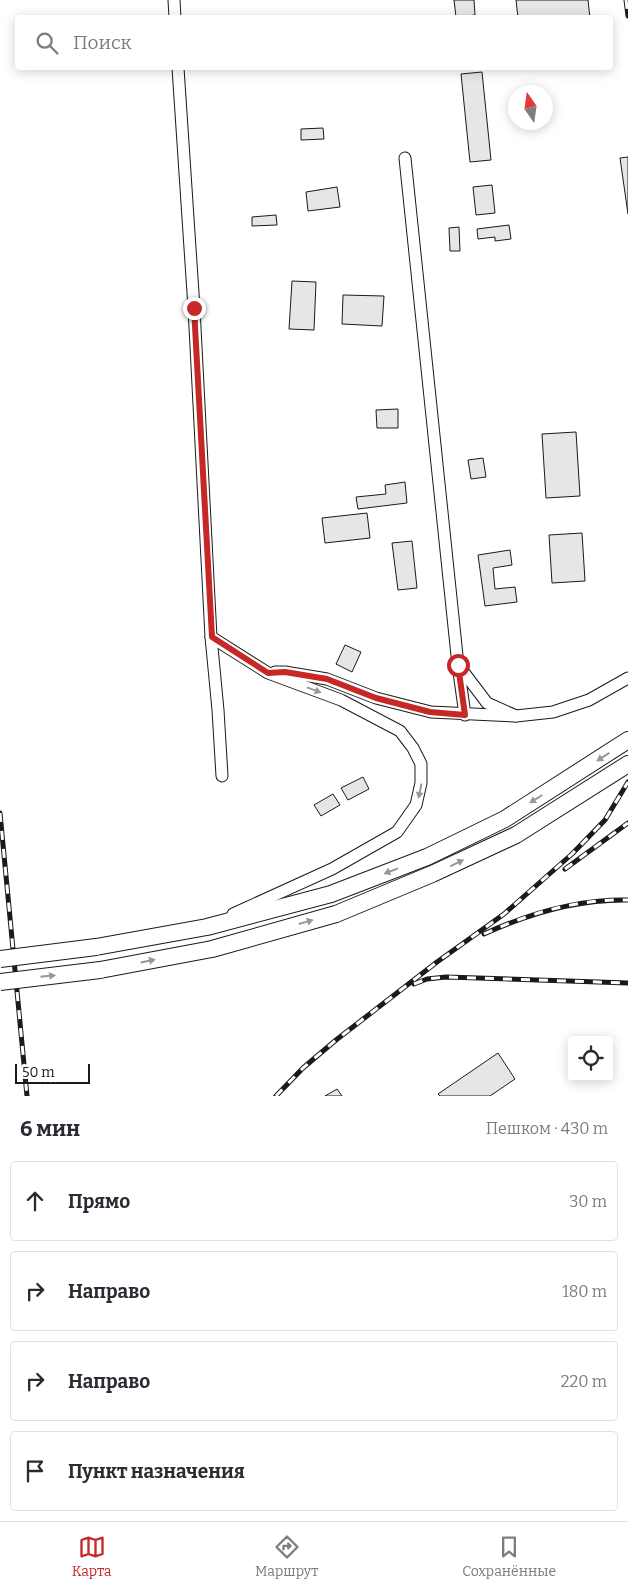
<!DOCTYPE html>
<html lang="ru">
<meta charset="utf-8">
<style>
body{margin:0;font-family:Bitter,serif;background:#f7f7f7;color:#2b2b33}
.controls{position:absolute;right:15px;bottom:15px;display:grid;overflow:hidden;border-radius:5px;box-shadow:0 2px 12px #0003}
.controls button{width:45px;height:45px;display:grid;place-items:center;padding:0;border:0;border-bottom:1px solid #e1e1e2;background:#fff;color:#2b2b33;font:25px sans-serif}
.compass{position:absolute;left:508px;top:85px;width:45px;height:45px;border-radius:50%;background:#fff;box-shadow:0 2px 12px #0003;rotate:347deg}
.scale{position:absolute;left:15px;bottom:12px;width:75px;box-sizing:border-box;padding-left:5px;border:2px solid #1a1a1a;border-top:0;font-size:14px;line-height:18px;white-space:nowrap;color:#1a1a1a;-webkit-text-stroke:4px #fff;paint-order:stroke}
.stop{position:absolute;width:15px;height:15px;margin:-11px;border:4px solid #c62828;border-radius:50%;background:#fff}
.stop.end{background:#c62828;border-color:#fff;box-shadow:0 1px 5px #0008}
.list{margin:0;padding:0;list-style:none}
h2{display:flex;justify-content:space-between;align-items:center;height:65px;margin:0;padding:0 20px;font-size:21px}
h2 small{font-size:16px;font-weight:400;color:#7c7c81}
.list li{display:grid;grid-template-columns:32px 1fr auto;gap:15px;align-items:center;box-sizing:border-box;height:80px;margin:0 10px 10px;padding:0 10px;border:1px solid #e1e1e2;border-radius:5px}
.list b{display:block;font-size:19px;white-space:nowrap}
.list em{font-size:16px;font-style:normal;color:#7c7c81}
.icon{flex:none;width:28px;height:28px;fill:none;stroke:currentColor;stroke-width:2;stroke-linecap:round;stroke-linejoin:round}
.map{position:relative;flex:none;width:628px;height:1096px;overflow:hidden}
.search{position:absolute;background:#fff;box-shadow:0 2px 12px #0003;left:15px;right:15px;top:15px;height:55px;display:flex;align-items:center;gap:12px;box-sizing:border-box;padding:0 18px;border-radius:5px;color:#7c7c81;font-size:19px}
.sheet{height:425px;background:#fff}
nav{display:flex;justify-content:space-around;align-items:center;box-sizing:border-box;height:70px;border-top:1px solid #e1e1e2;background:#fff;font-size:14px;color:#7c7c81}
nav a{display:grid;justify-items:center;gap:2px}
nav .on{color:#c62828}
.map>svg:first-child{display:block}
</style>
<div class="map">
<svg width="628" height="1096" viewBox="0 0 628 1096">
<rect width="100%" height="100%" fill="#fff"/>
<g fill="#e6e6e6" stroke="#1a1a1a">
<polygon points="454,0 474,0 475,15 456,17"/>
<polygon points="516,0 588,0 590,18 518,18"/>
<polygon points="482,72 491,160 470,162 461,74"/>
<polygon points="323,128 324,139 301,140 301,129"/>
<polygon points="628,157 628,214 620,158"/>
<polygon points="492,185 495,213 476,215 473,187"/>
<polygon points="337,187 340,207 308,211 306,192"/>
<polygon points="276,215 277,225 252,226 252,217"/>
<polygon points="509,225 511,239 495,241 495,237 478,239 477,229"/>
<polygon points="459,227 460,251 450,251 449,228"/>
<polygon points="292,281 316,282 314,330 289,329"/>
<polygon points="343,295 384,296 382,326 342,324"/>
<polygon points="398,409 398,428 377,428 376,410"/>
<polygon points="576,432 580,496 546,498 542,434"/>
<polygon points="483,458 486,477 471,479 468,460"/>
<polygon points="405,482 407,503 358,509 356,497 386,494 385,485"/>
<polygon points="367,513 370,538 325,543 322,518"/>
<polygon points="582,533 585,581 552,583 549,535"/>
<polygon points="412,541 417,588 398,590 392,543"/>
<polygon points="510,550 512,565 493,568 495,589 515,587 517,602 485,606 478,555"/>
<polygon points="345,645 361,652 352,672 336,664"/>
<polygon points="363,777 369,789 348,800 341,788"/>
<polygon points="333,794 340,805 321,816 314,805"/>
<polygon points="498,1053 515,1079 490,1096 440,1096 438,1094"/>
<polygon points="337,1089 342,1096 325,1096"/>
</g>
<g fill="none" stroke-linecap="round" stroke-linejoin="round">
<g stroke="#1a1a1a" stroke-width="13">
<g id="minor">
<polyline points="174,0 175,18"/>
<polyline points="178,68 194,308 211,637 218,710 222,776"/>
<polyline points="405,158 458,665 465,715"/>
<polyline points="211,637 268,673 341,700 400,731 413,748 421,764 421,783 416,805 397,832 332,869 233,914"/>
<polyline points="459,666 487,703 516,716 553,712 589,700 628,678"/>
<polyline points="275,672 285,672 327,679 376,698 431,712 516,716"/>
</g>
</g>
<g stroke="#1a1a1a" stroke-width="18">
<g id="highway">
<polyline points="96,947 207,927 331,894 427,857 505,819 628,740"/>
<polyline points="100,970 212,949 336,914 432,874 516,835 628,764"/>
</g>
</g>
<use href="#minor" stroke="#fff" stroke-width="11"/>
<use href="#highway" stroke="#fff" stroke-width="16"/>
<g stroke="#1a1a1a" stroke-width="5">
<g id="rail">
<polyline points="626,0 628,16"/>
<polyline points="0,813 27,1096"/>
<polyline points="565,869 628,823"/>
<path d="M484 934C530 913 577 899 628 900"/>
<polyline points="414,984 427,979 446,977 628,983"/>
<polyline points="276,1096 303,1068 336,1040 437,962 504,914 572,854 605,820 628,782"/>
</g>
</g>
<use href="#rail" stroke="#fff" stroke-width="3" stroke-dasharray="9" stroke-linecap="butt"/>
<g stroke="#1a1a1a" stroke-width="18" stroke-linecap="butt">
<g id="highway-bridge">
<polyline points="0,959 96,947"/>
<polyline points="0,982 100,970"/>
</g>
</g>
<use href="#highway-bridge" stroke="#fff" stroke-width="16"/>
</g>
<defs><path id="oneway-solid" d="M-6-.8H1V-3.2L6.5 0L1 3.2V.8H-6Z" transform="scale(1.25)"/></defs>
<g fill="#989898">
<use href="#oneway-solid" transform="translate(314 690) rotate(20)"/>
<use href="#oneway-solid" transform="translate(603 757) rotate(147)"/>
<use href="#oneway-solid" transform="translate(420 791) rotate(102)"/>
<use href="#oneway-solid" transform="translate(536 799) rotate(148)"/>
<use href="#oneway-solid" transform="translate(457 863) rotate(-26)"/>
<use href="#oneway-solid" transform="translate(391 871) rotate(159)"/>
<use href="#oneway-solid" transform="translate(306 922) rotate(-16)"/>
<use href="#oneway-solid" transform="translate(148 961) rotate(-11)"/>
<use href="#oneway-solid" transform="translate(48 976) rotate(-6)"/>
</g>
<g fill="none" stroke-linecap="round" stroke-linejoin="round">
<polyline stroke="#c62828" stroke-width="6" points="194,308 212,637 268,673 285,672 327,679 376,698 430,712 465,715 458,665"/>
</g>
</svg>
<div class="controls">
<button><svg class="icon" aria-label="locate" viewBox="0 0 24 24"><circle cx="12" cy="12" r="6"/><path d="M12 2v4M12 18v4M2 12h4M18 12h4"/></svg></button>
</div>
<svg class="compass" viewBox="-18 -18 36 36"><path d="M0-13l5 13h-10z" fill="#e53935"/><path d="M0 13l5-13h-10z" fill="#7c7c81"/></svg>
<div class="scale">50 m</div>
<div class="stop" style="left:458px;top:665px"></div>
<div class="stop end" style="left:194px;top:308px"></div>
<div class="search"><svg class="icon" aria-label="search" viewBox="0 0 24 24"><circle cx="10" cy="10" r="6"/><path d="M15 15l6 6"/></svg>Поиск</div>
</div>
<section class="sheet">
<h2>6 мин<small>Пешком · 430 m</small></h2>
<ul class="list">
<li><svg class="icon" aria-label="ahead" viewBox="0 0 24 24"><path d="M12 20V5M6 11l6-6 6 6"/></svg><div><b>Прямо</b></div><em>30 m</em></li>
<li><svg class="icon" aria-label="right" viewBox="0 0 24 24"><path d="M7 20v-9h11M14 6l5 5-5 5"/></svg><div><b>Направо</b></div><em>180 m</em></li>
<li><svg class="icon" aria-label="right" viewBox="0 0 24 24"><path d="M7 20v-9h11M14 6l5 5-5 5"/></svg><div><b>Направо</b></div><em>220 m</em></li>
<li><svg class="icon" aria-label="arrive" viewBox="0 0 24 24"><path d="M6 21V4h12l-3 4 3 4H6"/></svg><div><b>Пункт назначения</b></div></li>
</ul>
</section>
<nav>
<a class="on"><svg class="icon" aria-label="map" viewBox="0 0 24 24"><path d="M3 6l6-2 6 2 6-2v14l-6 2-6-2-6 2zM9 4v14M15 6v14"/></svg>Карта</a>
<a><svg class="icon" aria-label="directions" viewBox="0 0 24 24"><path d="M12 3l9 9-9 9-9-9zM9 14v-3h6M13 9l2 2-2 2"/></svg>Маршрут</a>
<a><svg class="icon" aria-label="saved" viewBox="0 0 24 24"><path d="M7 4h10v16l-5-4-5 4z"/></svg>Сохранённые</a>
</nav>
